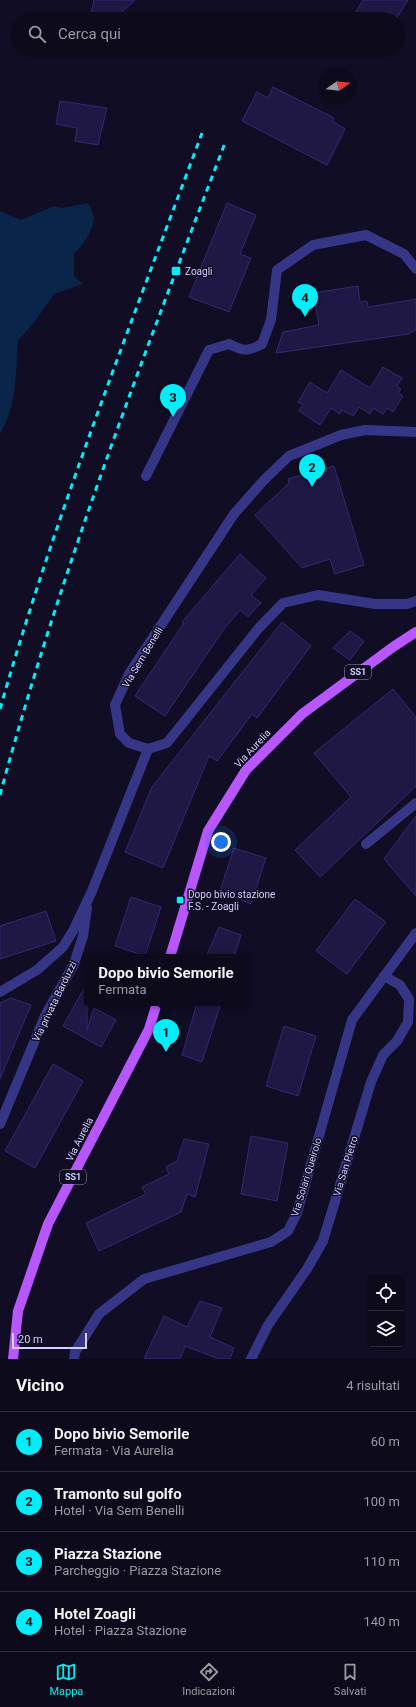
<!DOCTYPE html>
<html lang="it">
<meta charset="utf-8">
<style>
body{margin:0;font-family:Roboto,sans-serif;background:#1a1828;color:#f1f3f6}
.controls{position:absolute;right:12px;bottom:12px;display:grid;overflow:hidden;border-radius:4px;box-shadow:0 1px 3px #0004}
.controls button{width:36px;height:36px;display:grid;place-items:center;padding:0;border:0;border-bottom:1px solid #2c2b3a;background:#0c0a1b;color:#f1f3f6;font:20px sans-serif}
.compass{position:absolute;left:320px;top:68px;width:36px;height:36px;border-radius:50%;background:#0c0a1b;box-shadow:0 1px 3px #0004;rotate:76deg}
.scale{position:absolute;left:12px;bottom:10px;width:75px;box-sizing:border-box;padding-left:4px;border:2px solid #d3cfff;border-top:0;font-size:11px;line-height:14px;white-space:nowrap;color:#d3cfff;-webkit-text-stroke:3px #100d24;paint-order:stroke}
.you{position:absolute;left:221px;top:842px;width:14px;height:14px;margin:-10px;border:3px solid #fff;border-radius:50%;background:#1a73e8;box-shadow:0 0 0 6px #1a73e833}
.badge{display:grid;place-items:center;width:26px;height:26px;border-radius:50%;background:#00edfa;color:#111;font-size:13px;font-weight:700}
.pin{position:absolute;translate:-50% -33px;filter:drop-shadow(0 1px 2px #0008)}
.pin::after{content:'';position:absolute;top:21px;width:14px;height:12px;background:inherit;clip-path:polygon(0 0,100% 0,50% 100%)}
.popup{position:absolute;left:84px;top:954px;width:164px;height:52px;box-sizing:border-box;display:grid;place-content:center;border-radius:4px;background:#0c0a1b;filter:drop-shadow(0 1px 3px #0005);font-size:13px;white-space:nowrap;color:#9a9aa3}
.popup b{font-size:15px;color:#f1f3f6}
.popup::after{content:'';position:absolute;left:50%;top:100%;margin-left:-8px;border:8px solid transparent;border-top-color:#0c0a1b}
.list{margin:0;padding:0;list-style:none}
h2{display:flex;justify-content:space-between;align-items:center;height:52px;margin:0;padding:0 16px;font-size:17px}
h2 small{font-size:13px;font-weight:400;color:#9a9aa3}
.list li{display:grid;grid-template-columns:26px 1fr auto;gap:12px;align-items:center;box-sizing:border-box;height:60px;padding:0 16px;border-top:1px solid #2c2b3a}
.list b{display:block;font-size:15px;white-space:nowrap}
.list p{margin:0;font-size:13px;white-space:nowrap;color:#9a9aa3}
.list em{font-size:13px;font-style:normal;color:#9a9aa3}
.icon{flex:none;width:22px;height:22px;fill:none;stroke:currentColor;stroke-width:2;stroke-linecap:round;stroke-linejoin:round}
.map{position:relative;flex:none;width:416px;height:1359px;overflow:hidden}
.search{position:absolute;background:#0c0a1b;box-shadow:0 1px 3px #0004;left:12px;right:12px;top:12px;height:44px;display:flex;align-items:center;gap:10px;box-sizing:border-box;padding:0 14px;border-radius:22px;color:#9a9aa3;font-size:15px}
.sheet{height:292px;background:#0c0a1b}
nav{display:flex;justify-content:space-around;align-items:center;box-sizing:border-box;height:56px;border-top:1px solid #2c2b3a;background:#0c0a1b;font-size:11px;color:#9a9aa3}
nav a{display:grid;justify-items:center;gap:2px}
nav .on{color:#00edfa}
.map>svg:first-child{display:block}
</style>
<div class="map">
<svg width="416" height="1359" viewBox="0 0 416 1359">
<rect width="100%" height="100%" fill="#100d24"/>
<path fill="#0a254a" d="M88 203C90 207 94 213 94 218 93 231 84 245 74 253V276L83 284 54 294 33 324 18 340C16 371 17 406 0 434V211L21 220 54 206 63 208Z"/>
<g fill="#1f1845" stroke="#342973">
<polygon points="94,0 135,0 119,15 118,19 90,19"/>
<polygon points="363,0 408,0 396,19 351,19"/>
<polygon points="273,87 334,118 332,121 345,129 327,165 242,121 257,92 268,98"/>
<polygon points="60,101 107,108 98,145 75,141 77,128 56,124"/>
<polygon points="227,203 256,215 240,254 251,258 229,312 189,297"/>
<polygon points="358,286 360,302 367,301 368,307 416,299 416,330 408,334 276,353 283,332 319,325 313,293"/>
<polygon points="383,367 402,378 397,386 401,389 398,393 403,396 393,412 387,408 383,414 373,408 370,414 359,407 353,416 342,410 340,414 331,408 320,425 299,411 303,404 298,402 310,382 327,393 341,370 370,388"/>
<polygon points="334,466 364,565 335,574 330,559 302,568 255,515 289,483 288,479"/>
<polygon points="240,554 266,578 251,595 261,603 248,617 240,610 224,629 165,716 135,696 184,623 182,622"/>
<polygon points="282,622 311,646 257,718 252,714 217,761 209,756 163,868 125,852 152,787"/>
<polygon points="350,631 364,641 350,660 333,648"/>
<polygon points="393,689 416,717 416,786 320,877 295,850 351,797 314,753"/>
<polygon points="416,816 416,896 384,859"/>
<polygon points="234,848 266,858 251,904 220,891"/>
<polygon points="131,897 161,907 145,956 115,946"/>
<polygon points="355,899 386,922 347,974 316,951"/>
<polygon points="46,911 56,941 0,959 0,926"/>
<polygon points="219,927 241,935 234,957 206,957"/>
<polygon points="87,983 87,1030 94,1008 116,1020 101,1047 63,1026"/>
<polygon points="11,998 31,1005 0,1079 0,1003"/>
<polygon points="197,1003 221,1003 202,1062 182,1055"/>
<polygon points="284,1026 316,1036 298,1096 266,1086"/>
<polygon points="53,1064 83,1081 35,1168 5,1151"/>
<polygon points="251,1136 288,1143 277,1201 241,1194"/>
<polygon points="184,1139 209,1144 195,1197 187,1194 181,1212 99,1251 86,1223 146,1194 142,1187 169,1174 166,1167 177,1161"/>
<polygon points="200,1301 222,1308 210,1337 234,1348 230,1359 219,1359 185,1346 180,1359 144,1359 164,1316 187,1327"/>
</g>
<g fill="none" stroke-linecap="round" stroke-linejoin="round">
<g stroke="#353685" stroke-width="10">
<polyline points="416,432 365,430 341,435 289,456 264,480 234,514 129,674 115,705 120,734 129,743 148,749 167,743 258,629 283,603 318,595 375,604 407,604 416,601"/>
<path d="M146 476 209 350 229 344C243 351 247 352 262 344L271 320 277 270 313 245 366 235 404 254 416 269"/>
<polyline points="366,844 416,803"/>
<polyline points="0,992 37,970 63,947 74,929 92,891 148,749"/>
<polyline points="0,1124 45,1016 74,964 83,936 87,908"/>
<polyline points="74,1359 75,1352 99,1314 144,1279 271,1242 288,1231 297,1213 352,1020 416,933"/>
<polyline points="251,1359 268,1325 307,1269 323,1241 371,1082 383,1055 397,1041 408,1022 409,999 400,985 384,976"/>
</g>
<g stroke="#b856ff" stroke-width="10">
<polyline points="170,957 208,831 246,770 302,714 393,647 416,632"/>
<polyline points="13,1359 18,1311 48,1224 149,1029 157,1003"/>
</g>
<g stroke="#00edfa" stroke-width="3" stroke-dasharray="6 5" stroke-linecap="butt">
<path d="M0 709C56 513 131 324 202 133"/>
<path d="M0 795C60 572 143 357 225 143"/>
</g>
</g>
<g fill="#00edfa" stroke="#100d24" stroke-width="1.5">
<rect x="171" y="266" width="10" height="10" rx="2"/>
<rect x="176" y="896" width="8" height="8" rx="2"/>
</g>
<g text-anchor="middle" stroke-width="3" stroke-linejoin="round" paint-order="stroke">
<g fill="#100d24" stroke="#9895bd" stroke-width="1">
<rect x="345" y="665" width="26" height="14" rx="3"/>
<rect x="60" y="1170" width="26" height="14" rx="3"/>
</g>
<g font-size="9" font-weight="bold" fill="#d3cfff">
<text x="358" y="675">SS1</text>
<text x="73" y="1180">SS1</text>
</g>
<g font-size="10" fill="#d3cfff" stroke="#100d24" text-anchor="start">
<text x="185" y="275">Zoagli</text>
<text x="188" y="898">Dopo bivio stazione<tspan x="188" dy="12">F.S. - Zoagli</tspan></text>
</g>
<g font-size="10" fill="#d3cfff" stroke="#100d24">
<text transform="translate(142 657) rotate(-59)" y="4">Via Sem Benelli</text>
<text transform="translate(252 748) rotate(-47)" y="4">Via Aurelia</text>
<text transform="translate(54 1001) rotate(-64)" y="4">Via privata Barduzzi</text>
<text transform="translate(79 1139) rotate(-63)" y="4">Via Aurelia</text>
<text transform="translate(345 1166) rotate(-73)" y="4">Via San Pietro</text>
<text transform="translate(306 1177) rotate(-73)" y="4">Via Solari Queirolo</text>
</g>
</g>
</svg>
<div class="controls">
<button><svg class="icon" aria-label="locate" viewBox="0 0 24 24"><circle cx="12" cy="12" r="6"/><path d="M12 2v4M12 18v4M2 12h4M18 12h4"/></svg></button>
<button><svg class="icon" aria-label="layers" viewBox="0 0 24 24"><path d="M12 4l9 5-9 5-9-5zM3 14l9 5 9-5"/></svg></button>
</div>
<svg class="compass" viewBox="-18 -18 36 36"><path d="M0-13l5 13h-10z" fill="#e53935"/><path d="M0 13l5-13h-10z" fill="#9a9aa3"/></svg>
<div class="scale">20 m</div>
<div class="you"></div>
<div class="pin badge" style="left:166px;top:1052px">1</div>
<div class="popup"><b>Dopo bivio Semorile</b>Fermata</div>
<div class="pin badge" style="left:312px;top:487px">2</div>
<div class="pin badge" style="left:173px;top:417px">3</div>
<div class="pin badge" style="left:305px;top:317px">4</div>
<div class="search"><svg class="icon" aria-label="search" viewBox="0 0 24 24"><circle cx="10" cy="10" r="6"/><path d="M15 15l6 6"/></svg>Cerca qui</div>
</div>
<section class="sheet">
<h2>Vicino<small>4 risultati</small></h2>
<ul class="list">
<li><span class="badge">1</span><div><b>Dopo bivio Semorile</b><p>Fermata · Via Aurelia</p></div><em>60 m</em></li>
<li><span class="badge">2</span><div><b>Tramonto sul golfo</b><p>Hotel · Via Sem Benelli</p></div><em>100 m</em></li>
<li><span class="badge">3</span><div><b>Piazza Stazione</b><p>Parcheggio · Piazza Stazione</p></div><em>110 m</em></li>
<li><span class="badge">4</span><div><b>Hotel Zoagli</b><p>Hotel · Piazza Stazione</p></div><em>140 m</em></li>
</ul>
</section>
<nav>
<a class="on"><svg class="icon" aria-label="map" viewBox="0 0 24 24"><path d="M3 6l6-2 6 2 6-2v14l-6 2-6-2-6 2zM9 4v14M15 6v14"/></svg>Mappa</a>
<a><svg class="icon" aria-label="directions" viewBox="0 0 24 24"><path d="M12 3l9 9-9 9-9-9zM9 14v-3h6M13 9l2 2-2 2"/></svg>Indicazioni</a>
<a><svg class="icon" aria-label="saved" viewBox="0 0 24 24"><path d="M7 4h10v16l-5-4-5 4z"/></svg>Salvati</a>
</nav>
